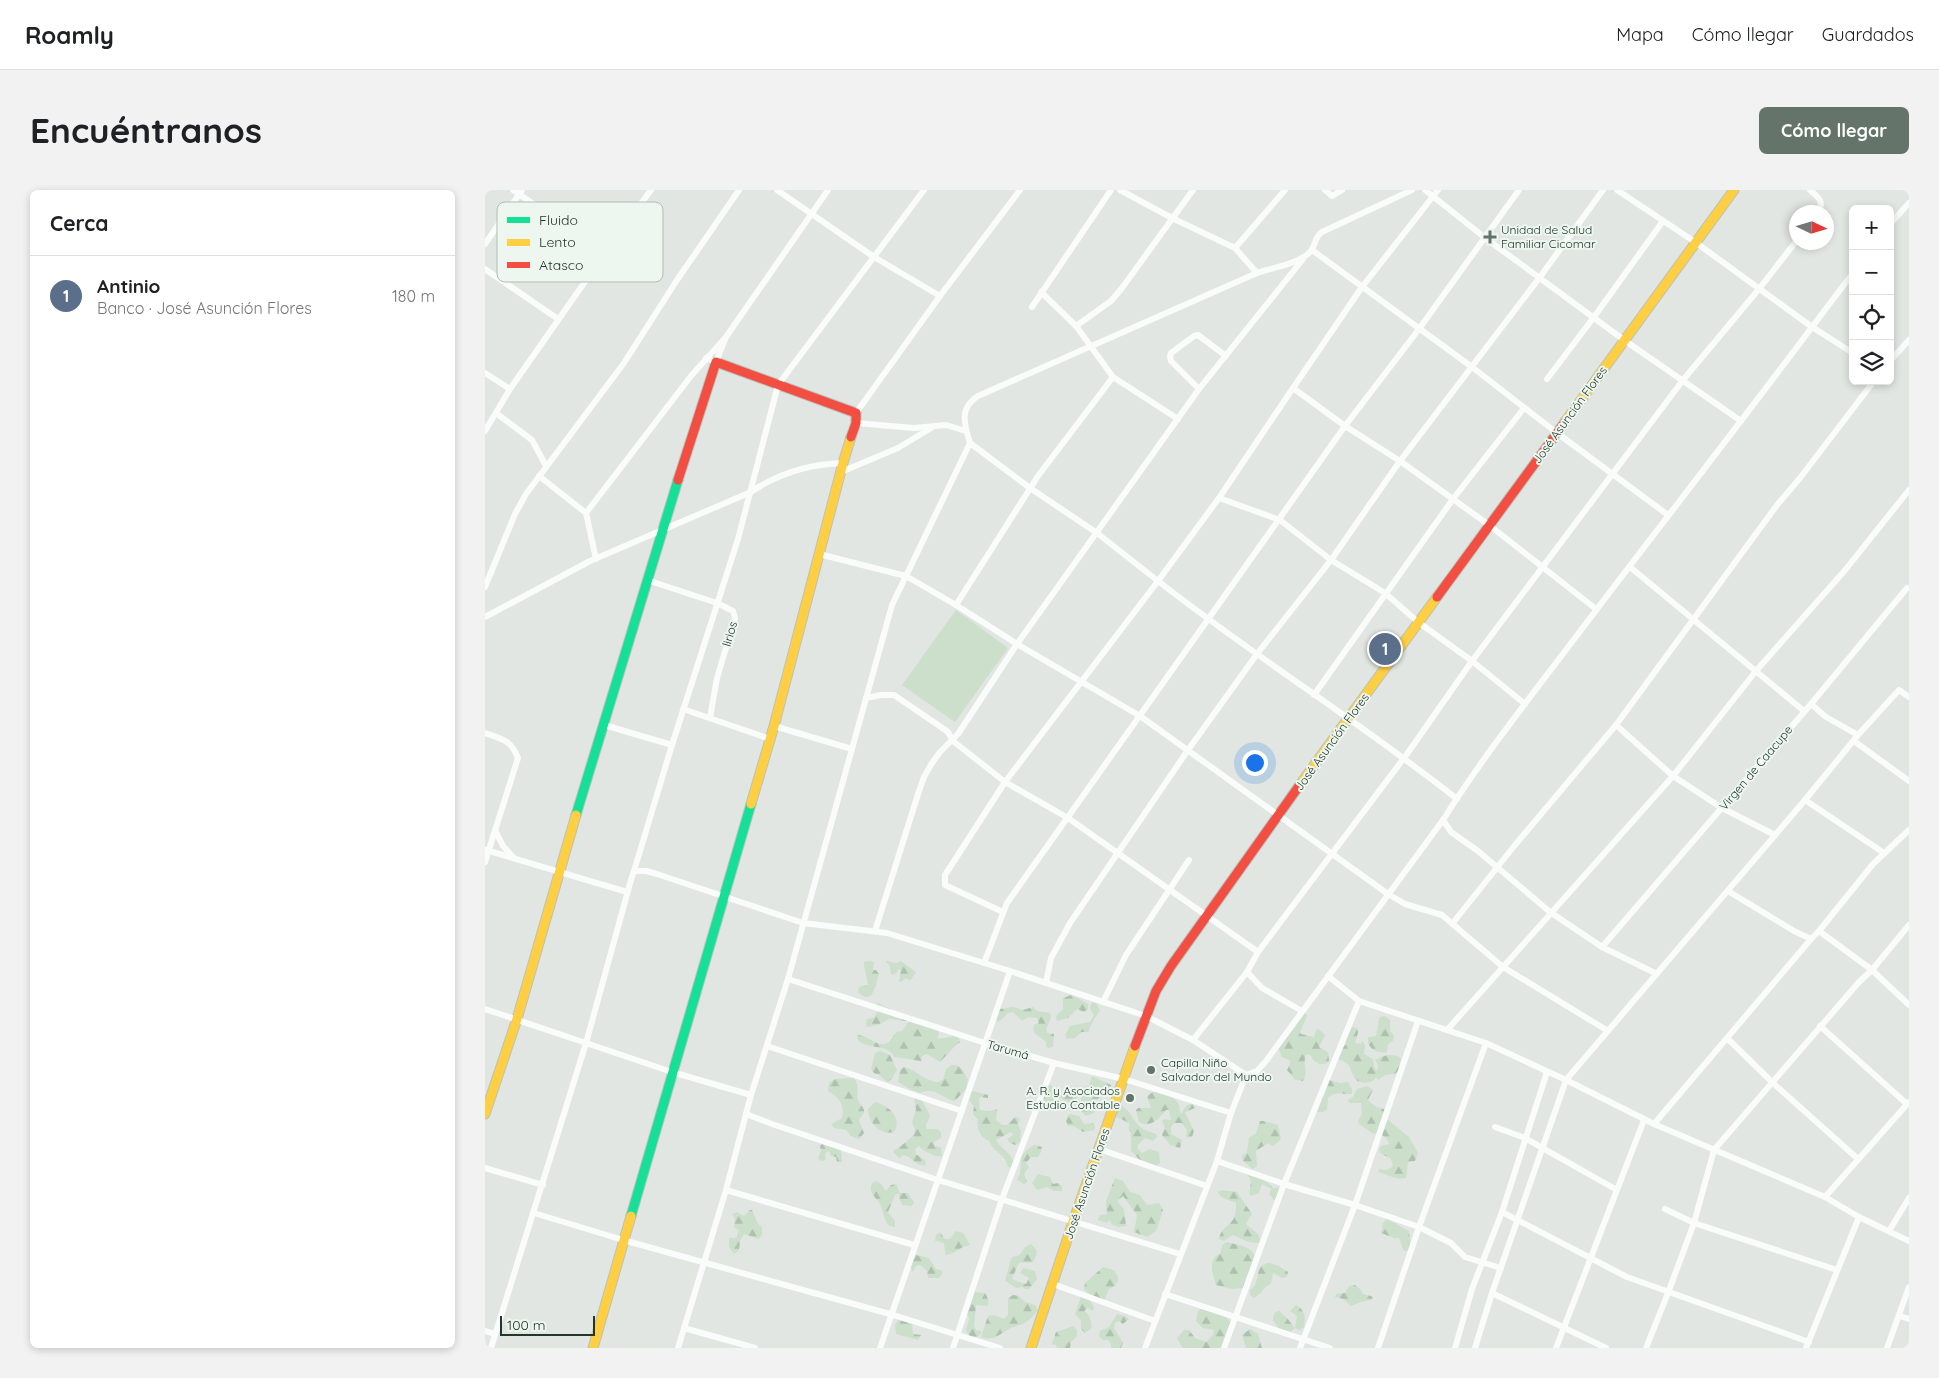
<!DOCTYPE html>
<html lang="es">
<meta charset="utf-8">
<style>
body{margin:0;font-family:Quicksand,sans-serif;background:#f2f2f2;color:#202124}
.controls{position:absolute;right:15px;top:15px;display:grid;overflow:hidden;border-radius:8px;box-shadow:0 2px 8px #0003}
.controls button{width:45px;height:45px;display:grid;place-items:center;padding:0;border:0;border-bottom:1px solid #e0e0e0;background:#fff;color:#202124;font:25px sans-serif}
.compass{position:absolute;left:1304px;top:15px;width:45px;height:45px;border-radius:50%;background:#fff;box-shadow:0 2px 8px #0003;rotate:94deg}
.scale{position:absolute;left:15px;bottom:12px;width:95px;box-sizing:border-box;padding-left:5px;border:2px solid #20372a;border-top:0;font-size:14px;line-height:18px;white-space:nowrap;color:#20372a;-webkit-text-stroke:4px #eef6f0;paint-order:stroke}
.you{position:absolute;left:769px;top:572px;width:18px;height:18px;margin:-12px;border:4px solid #fff;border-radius:50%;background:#1a73e8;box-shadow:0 0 0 8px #1a73e833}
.badge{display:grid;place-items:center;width:32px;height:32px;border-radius:50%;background:#64746a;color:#fff;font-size:16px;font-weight:700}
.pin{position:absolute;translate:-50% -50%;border:2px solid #fff;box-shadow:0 1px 5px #0006}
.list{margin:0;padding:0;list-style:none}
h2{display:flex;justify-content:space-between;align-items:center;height:65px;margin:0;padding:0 20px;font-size:21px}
h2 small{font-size:16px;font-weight:400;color:#757577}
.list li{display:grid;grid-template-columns:32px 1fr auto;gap:15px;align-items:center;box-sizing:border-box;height:80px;padding:0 20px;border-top:1px solid #e0e0e0}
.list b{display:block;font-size:19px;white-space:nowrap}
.list p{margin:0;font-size:16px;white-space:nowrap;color:#757577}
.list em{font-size:16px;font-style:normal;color:#757577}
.icon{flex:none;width:28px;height:28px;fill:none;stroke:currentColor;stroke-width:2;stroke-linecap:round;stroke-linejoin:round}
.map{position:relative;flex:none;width:1424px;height:1158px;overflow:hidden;border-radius:8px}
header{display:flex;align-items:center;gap:30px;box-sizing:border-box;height:70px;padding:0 25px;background:#fff;border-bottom:1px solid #e0e0e0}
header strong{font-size:24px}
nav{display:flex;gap:28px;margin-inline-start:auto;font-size:18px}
.intro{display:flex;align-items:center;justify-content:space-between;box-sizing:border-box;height:120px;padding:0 30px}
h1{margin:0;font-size:35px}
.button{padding:12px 22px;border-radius:8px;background:#64746a;color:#fff;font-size:18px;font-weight:700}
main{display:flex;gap:30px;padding:0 30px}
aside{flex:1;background:#fff;border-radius:8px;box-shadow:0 2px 8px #0003}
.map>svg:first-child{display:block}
</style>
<header>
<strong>Roamly</strong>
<nav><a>Mapa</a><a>Cómo llegar</a><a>Guardados</a></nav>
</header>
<div class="intro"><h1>Encuéntranos</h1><a class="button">Cómo llegar</a></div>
<main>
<aside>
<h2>Cerca<small></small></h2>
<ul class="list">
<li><span class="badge" style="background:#5c6f8a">1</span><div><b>Antinio</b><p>Banco · José Asunción Flores</p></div><em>180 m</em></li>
</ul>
</aside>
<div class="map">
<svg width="1424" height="1158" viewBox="0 0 1424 1158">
<defs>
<pattern id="forest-firs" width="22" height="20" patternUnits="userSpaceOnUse" patternTransform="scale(1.25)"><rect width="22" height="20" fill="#cbdfcb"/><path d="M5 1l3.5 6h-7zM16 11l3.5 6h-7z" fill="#aec0ae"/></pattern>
</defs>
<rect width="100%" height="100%" fill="#e1e6e2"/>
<g fill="url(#forest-firs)">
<path d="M384 771 389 772 388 780H391L394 784C391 794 388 817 373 802L374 797 383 795 379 775V772Z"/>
<polygon points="401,771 411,773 416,771 431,782 425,791 421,788 416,792 414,791 416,780 414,779 411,783 406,785 405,777"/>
<polygon points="586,805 593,808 603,814 603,819 599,822 592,819 583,828 572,831 571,826 578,819 578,808"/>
<polygon points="607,812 612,814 615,821 609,829 603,842 596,842 590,848 582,849 580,845 585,836 605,832 609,825 605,819"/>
<polygon points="393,813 409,821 422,825 422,831 404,829 393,835 382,837 381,834 382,829 389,828 392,822 398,822 390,815"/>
<path d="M528 817 538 820 548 817 552 821 565 823C568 830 560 835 562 843L569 844 568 857 563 858 561 857V852C556 846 546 845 549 835L554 833 552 828 544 827 537 831 528 822 523 823 517 829 513 832 511 829 515 819Z"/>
<path d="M820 822 822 826 815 842 816 844 829 847 831 840 834 839 840 845 834 857 843 862 844 871 840 874H834L828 870 826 865 821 864C817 873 824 882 818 891L810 890 802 880 806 871 797 867 793 857 804 842 810 837 813 830Z"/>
<path d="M900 826 905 830V841L909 845 908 851 903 854 902 862C892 864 881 858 883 847L891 846 894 829 895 827Z"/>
<path d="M429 830 454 839 453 849 469 846 474 848 475 853H473L455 872 442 864 437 866 436 871 409 867C403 853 382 860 373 850L372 845C383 844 394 860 404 852 407 849 408 845 412 842L417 841 423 833Z"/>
<path d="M867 837 872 838 873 843 870 853 876 854 878 851 880 856 879 864 888 869 889 877 892 881 893 875 890 870C899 865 908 863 916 868L914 880 910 884 900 885 893 890 891 887C887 894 878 894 871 890 865 882 866 871 854 870L852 865 861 854V846Z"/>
<polygon points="395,861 405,865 412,880 407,889 402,892 394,885 389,883 386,879 390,863"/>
<path d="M467 875C477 875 478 881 483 889L481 899 470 911C458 909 449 896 436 903L426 900 413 892 415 880 419 877C432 880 440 892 453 892L458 890 461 879Z"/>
<polygon points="607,886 626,895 627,900 616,900 614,908 609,912 611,920 607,924 601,926 596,921 596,909 599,897 604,896"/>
<path d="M363 888H369C376 898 370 903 374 912 376 916 380 918 379 923 379 924 375 928 374 930L379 943 374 949 366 946 361 940 349 938 346 934 357 928C360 914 354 908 343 901L344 893 350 889Z"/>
<path d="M844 890 855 893 863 892 867 899V904C857 905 852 900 843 908L842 919 838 922H833L831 921Z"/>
<polygon points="563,893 575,904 581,905 581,899 591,900 593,905 590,910 586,913 574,908 567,913 562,913 558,910 560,894"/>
<polygon points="882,896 888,900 883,910 891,917 899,919 900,921 892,942 889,944 874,934 873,931 877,924 876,913 865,913 863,911 864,909 868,907 872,899"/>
<path d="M488 901 503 905V908L495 907 494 910 495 920 505 921 512 919 511 930 517 935H522L530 927 535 928 533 934 536 941 535 952 530 955 525 953 522 949 528 945 526 942 511 950C517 961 531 964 528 978L523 977C518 960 511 966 504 951 496 948 491 939 493 930L488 924 489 916 484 910 485 903Z"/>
<path d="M668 902C677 902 687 904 693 913 695 916 694 921 696 924 699 920 700 914 707 914L710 918 700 922 709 941 707 947H701L702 940 697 933H689L686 937V944L697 950 695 958 685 955 677 945 680 938 677 931 679 929 686 930 684 920H681C675 928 665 939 654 932L651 920 653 918H666L662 906Z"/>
<path d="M429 907 436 908 445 926 441 935V939H452L456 942V948L449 952V955L456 958 457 966C449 967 439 962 434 956L430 959 431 964 440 970 441 975C430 977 428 967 419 965L414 968 408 962 409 960C416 957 423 950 429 945L430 940 427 932 431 920Z"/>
<path d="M390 912C403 915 418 928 409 942 395 946 383 932 383 919Z"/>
<path d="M635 913C638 918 644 920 646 925 653 937 658 940 671 944L672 947 668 951 660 948 653 955V959L657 963 665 959 674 962 675 973 671 976 654 969 646 961V943L644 941V933L628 925 631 915Z"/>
<polygon points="584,924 594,926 599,934 608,933 610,936 609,940 598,942 589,936 583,936 581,931"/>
<path d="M903 930 924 947 933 963 930 971 923 972 921 988C909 990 902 984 893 982L894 979 902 980 908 976 906 969 895 963 894 960 896 956 904 954 902 949 897 945C897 940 898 932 903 930Z"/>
<polygon points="775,931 780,931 793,935 796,949 788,956 783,953 771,961 772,976 768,979 758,971 757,966 762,962 764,948 771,943"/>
<polygon points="337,954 356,960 357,972 352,972 351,967 346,966 344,961 340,963 341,970 336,971 333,968 336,961 335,956"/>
<path d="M549 955 557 957 556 962 553 967H546L541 973 544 977 539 984 542 991 539 994 532 990C542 971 526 970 549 955Z"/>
<polygon points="553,984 565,987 568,994 573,993 577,996 577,1001 569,1001 562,997 552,1000 547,993"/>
<path d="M762 984H772C776 990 783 991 788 998L796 997 792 1010H789L784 1004 786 999 777 994 774 1003 766 1006 764 1004 766 991Z"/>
<polygon points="630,988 638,991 645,1002 655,1005 662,1015 674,1013 678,1020 671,1041 662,1047 649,1042 652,1025 638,1006 632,1011 639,1019 641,1036 633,1037 626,1034 625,1030 622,1033 613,1030 615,1025 622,1024 621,1011"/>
<path d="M389 991 394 992 401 1001 406 995 411 994 415 1003H423L429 1012 427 1016 417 1015 414 1007V1003L410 1005 403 1022 410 1031V1037C398 1037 400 1024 396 1016 392 1007 380 1002 389 991Z"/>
<path d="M737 1000 752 1002 767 1024 761 1034 773 1044 775 1049 774 1053 763 1052 748 1045 739 1051 734 1049C737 1032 752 1039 751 1013L736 1007 733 1002Z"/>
<polygon points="265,1020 267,1020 273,1034 277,1037 277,1045 274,1049 259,1044 255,1051 254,1060 249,1064 244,1057 244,1048 251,1048 254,1040 249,1037 250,1029 247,1024 252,1022 259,1026"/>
<polygon points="902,1029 924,1041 926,1055 924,1060 919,1061 914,1048 909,1048 896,1043 898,1033"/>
<path d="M471 1041 478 1043 485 1055C476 1056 470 1064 461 1065L460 1063 459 1053 450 1051 451 1045 455 1042 460 1049H465Z"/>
<path d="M742 1052C752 1055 765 1055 770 1066L758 1098 747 1099 731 1095C728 1085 722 1069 735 1064L738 1054Z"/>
<path d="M546 1054 552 1061C548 1078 546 1071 534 1073L527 1088 529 1090 541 1094 544 1088 535 1083 538 1078 550 1081 552 1089 544 1099H540L537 1097 531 1098 520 1091 526 1069 527 1067 535 1065 540 1057Z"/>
<polygon points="431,1065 444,1068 451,1079 456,1080 458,1083 454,1088 443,1088 442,1081 436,1075 431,1076 428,1082 425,1076 425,1068"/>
<path d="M784 1073 794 1076 803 1082 802 1087 797 1088 788 1083 786 1094C778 1097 777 1104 769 1108L765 1105V1100C778 1091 767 1075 784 1073Z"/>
<path d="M618 1077 629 1080 633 1087C633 1094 631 1096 624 1099L620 1109 616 1111 610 1110 599 1099 600 1093Z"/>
<polygon points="870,1095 876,1100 878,1104 886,1106 888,1108 886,1110 876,1112 866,1116 858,1109 850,1107 851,1104 860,1103 864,1096"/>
<path d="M489 1102 500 1103C503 1107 504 1112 503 1116L491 1115 489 1136 491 1140 496 1141V1144L490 1148 485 1147 481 1140 484 1129 482 1124 484 1112 488 1109 487 1104Z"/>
<path d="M528 1105 534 1106 540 1112 550 1115 553 1120C550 1124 543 1132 538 1134 534 1136 530 1136 526 1138 516 1143 508 1152 496 1147L503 1126 509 1125 519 1129 523 1125V1108Z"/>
<path d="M596 1106 604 1109 609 1117 608 1121 603 1118 599 1121C604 1123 608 1133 606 1139L600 1143 596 1139V1131L590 1124Z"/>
<path d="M811 1115C820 1120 821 1127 819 1137L815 1140 810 1138 805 1142 794 1139 788 1130 789 1123 794 1121 802 1128 810 1138 812 1126 805 1121Z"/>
<polygon points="717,1118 741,1127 747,1134 740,1158 698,1158 692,1148 699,1140 704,1140 710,1148 721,1152 728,1145 729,1140 718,1138 711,1131 713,1121"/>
<polygon points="632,1124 640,1126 644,1129 638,1134 634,1131 630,1133 629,1138 638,1153 636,1158 626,1158 626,1154 623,1150 618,1150 614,1146 615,1141 624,1137"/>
<polygon points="413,1130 427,1133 428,1144 436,1145 433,1150 411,1144 410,1135"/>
<polygon points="588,1136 592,1140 592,1146 586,1152 585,1158 572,1158 571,1155 567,1154 571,1142"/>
<polygon points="765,1139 773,1144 777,1158 761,1158 757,1145"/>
</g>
<polygon fill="#cbdfcb" points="471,420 523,458 470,532 417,495"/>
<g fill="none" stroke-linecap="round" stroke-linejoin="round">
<g stroke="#bac2bd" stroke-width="11">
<g id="fast">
<polyline points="91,625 193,290"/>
<polyline points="146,1026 266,614"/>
</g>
</g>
<g stroke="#bac2bd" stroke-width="11">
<g id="slow">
<polyline points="1080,232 1249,0"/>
<polyline points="814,596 952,407"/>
<polyline points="266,614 289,536 358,273 366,247"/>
<polyline points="0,924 32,829 91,625"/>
<polyline points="108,1158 146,1026"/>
<polyline points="546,1158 588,1032 650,856"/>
</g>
</g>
<g stroke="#bac2bd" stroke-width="11">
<g id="jam">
<polyline points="193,290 231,172 371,223 371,233 366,247"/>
<polyline points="952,407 1080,232"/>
<polyline points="650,856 671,801 686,776 814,596"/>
</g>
</g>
<g stroke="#fafbfb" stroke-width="6">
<polyline points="28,0 120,63 166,0"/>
<polyline points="292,0 389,67 455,106 371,223"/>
<polyline points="635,0 687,28 750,58 772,83"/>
<polyline points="840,0 847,6 857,0"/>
<path d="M927 0 837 42C829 47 831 56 825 62 815 73 787 78 772 83L493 206C474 218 479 234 485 253L545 298 612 343 673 391 734 308 808 198 860 236 915 271 1004 335 1111 419"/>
<polyline points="940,0 999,47 1139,150 1256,231"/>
<path d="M1325 0C1333 7 1340 12 1333 22"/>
<polyline points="1405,34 1424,13"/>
<polyline points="0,54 37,0"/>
<polyline points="750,58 800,0"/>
<polyline points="827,60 987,177 1072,243 1183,325"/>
<polyline points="0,79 73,129"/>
<polyline points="1368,83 1327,137 1368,163"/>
<polyline points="556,102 591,136 628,187 693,229"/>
<polyline points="455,106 535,0"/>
<polyline points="547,117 626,0"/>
<polyline points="591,136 626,111 637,98 708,0"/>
<polyline points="221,168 231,172 241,147 343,0"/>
<polyline points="1405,171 1424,150"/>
<polyline points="0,183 25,199"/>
<polyline points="1062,189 1109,127 1178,31"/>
<polyline points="808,198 877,97 953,0"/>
<polyline points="714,199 686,171 685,166 686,163 709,146 713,145 741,166"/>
<polyline points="11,223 47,250 61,276"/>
<polyline points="371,233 429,238 461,235 481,241"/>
<polyline points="0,241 25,199 120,63"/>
<polyline points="356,282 413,258 446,238"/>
<polyline points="54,286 101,323 111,369"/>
<polyline points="734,308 795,330 846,370 900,403 933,432 987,471 1040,514"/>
<polyline points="101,323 206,186 241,147"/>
<polyline points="334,364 421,386 471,415 532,454 655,526 903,704 920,714 957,725 1018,777 1123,841"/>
<polyline points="1145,377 1319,521"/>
<polyline points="162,390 232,413 248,421 250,428 232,488 225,528"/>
<polyline points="0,397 30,324 41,304 139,173 192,90 254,0"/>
<polyline points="471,415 553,286 628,187"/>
<path d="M0 427 105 371 266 302C294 283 324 274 358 273"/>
<polyline points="829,505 968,309 1039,218"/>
<path d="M381 508 396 505H409L456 537 463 542 468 551 520 592 673 391C770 467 875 532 972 609"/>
<polyline points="1326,514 1341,527 1373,545"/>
<polyline points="198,519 285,549"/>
<polyline points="119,535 187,555 149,681"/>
<polyline points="1131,535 1188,586 1237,618 1290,645"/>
<polyline points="289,536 367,559"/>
<path d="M0 543C17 549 26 550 33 568L0 672"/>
<polyline points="1369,551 1424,591"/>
<polyline points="187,555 253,349 293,195 439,0"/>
<polyline points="1320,610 1399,663"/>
<polyline points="958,630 966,642 993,661 1065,722 1117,757 1172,784"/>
<polyline points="10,640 18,656 29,668"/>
<polyline points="1424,640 1388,674 1334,741 1387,780 1424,815"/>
<polyline points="1,660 142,702"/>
<polyline points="1243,701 1309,741 1326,749 1334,741"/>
<polyline points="518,722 460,695 460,685 520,592 583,628 773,762"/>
<polyline points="967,734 1030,655 1131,535 1292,315 1315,288 1389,191"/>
<polyline points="390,741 434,601 439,587 447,573 455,562 473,544 532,454 714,199 818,69"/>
<polyline points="1117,757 1326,514 1422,398"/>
<polyline points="499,773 522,713 860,236 934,139 1034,0"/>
<polyline points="762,782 777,798 817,821"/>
<polyline points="843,786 874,811 1001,853 1081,890 1169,934 1340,1007 1374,1027 1321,1158"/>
<polyline points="303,789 500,853 569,873 639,889 746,923"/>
<polyline points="561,793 566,768 585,733 703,560 772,464 846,370 915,271 1055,87 1118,0"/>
<polyline points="618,812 641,765 704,670"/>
<polyline points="0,819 101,853 146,690 149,681 161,681 172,684 318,733 402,743 525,781"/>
<polyline points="1335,836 1422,914"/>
<polyline points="962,840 1188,586 1271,481 1361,379 1424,300"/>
<polyline points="1243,849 1288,893 1373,969"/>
<polyline points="708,850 762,782 773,762 922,564 987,471 1198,190 1274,99 1312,50"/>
<polyline points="282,856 477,921"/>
<polyline points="261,924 287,934 453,990 695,1064"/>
<polyline points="1169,934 1326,749"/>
<polyline points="1010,937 1040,948 1132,1000"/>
<polyline points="614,959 722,996"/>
<polyline points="732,971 799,994 870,1015 934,1037 966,1053 980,1067 1016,1078"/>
<polyline points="0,978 58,995"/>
<polyline points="241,1000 429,1055"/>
<polyline points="1340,1007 1424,912"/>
<polyline points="1180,1019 1209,1033 1352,1080"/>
<polyline points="1017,1022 1142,1087 1324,1152"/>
<polyline points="49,1023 138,1050 405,1124 515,1158"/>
<polyline points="1374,1027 1424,1051"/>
<polyline points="1404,1041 1424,1008"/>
<polyline points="568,1094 670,1131"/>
<polyline points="1007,1103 1121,1158"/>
<polyline points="680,1104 845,1158"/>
<polyline points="1415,1126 1424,1129"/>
<polyline points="199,1138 270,1158"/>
<polyline points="0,1141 10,1144"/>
<polyline points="6,1158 101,853 187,882 266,905"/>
<polyline points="193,1158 241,1000 266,905 303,789 407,415 485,253"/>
<polyline points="395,1158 525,781 661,826 708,850 761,885"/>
<polyline points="468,1158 517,1009 569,873"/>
<path d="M660 1158 732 971 746 923 761 885 772 881 781 871 958 630C999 565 1047 505 1093 444 1171 341 1250 240 1327 137L1210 52 1132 0"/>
<polyline points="739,1158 799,994 874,811"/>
<polyline points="815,1158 870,1015 933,831"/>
<polyline points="893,1158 934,1037 1001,853"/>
<polyline points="970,1158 987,1099 1017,1022 1062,882"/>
<polyline points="990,1158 1007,1103 1081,890 1320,610 1373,545 1414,500 1424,507"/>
<polyline points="1071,1158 1159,930"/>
<polyline points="1161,1158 1183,1103 1209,1033 1229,960 1374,792 1387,780 1424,735"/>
<polyline points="1402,1158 1424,1097"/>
</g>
<use href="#fast" stroke="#16e098" stroke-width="9"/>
<use href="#slow" stroke="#ffcf43" stroke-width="9"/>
<use href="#jam" stroke="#f24e42" stroke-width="9"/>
</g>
<g fill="#64746a" stroke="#eef6f0" stroke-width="2">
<path d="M1002.5 39.5h5v5h5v5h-5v5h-5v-5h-5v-5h5z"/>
<circle cx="666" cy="880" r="5"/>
<circle cx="645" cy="908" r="5"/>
</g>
<g text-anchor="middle" stroke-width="4" stroke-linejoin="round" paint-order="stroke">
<g font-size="12" fill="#20372a" stroke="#eef6f0" text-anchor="start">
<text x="1016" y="44">Unidad de Salud<tspan x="1016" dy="14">Familiar Cicomar</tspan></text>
<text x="676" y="877">Capilla Niño<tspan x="676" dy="14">Salvador del Mundo</tspan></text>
<text x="635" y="905" text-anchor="end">A. R. y Asociados<tspan x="635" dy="14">Estudio Contable</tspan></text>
</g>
<g font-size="12" fill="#20372a" stroke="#eef6f0">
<text transform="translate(1085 225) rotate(-54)" y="4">José Asunción Flores</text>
<text transform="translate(245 444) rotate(-74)" y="4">lirios</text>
<text transform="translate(847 552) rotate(-54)" y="4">José Asunción Flores</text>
<text transform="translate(1271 578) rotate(-50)" y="4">Virgen de Caacupe</text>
<text transform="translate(523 860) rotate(16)" y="4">Tarumá</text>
<text transform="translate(602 994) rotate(-71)" y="4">José Asunción Flores</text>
</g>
</g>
<rect x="12" y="12" width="166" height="80" rx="8" fill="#eef6f0" stroke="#b0bdb5" stroke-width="1"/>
<rect x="22" y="27" width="23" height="6" fill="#16e098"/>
<rect x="22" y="49" width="23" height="7" fill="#ffcf43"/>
<rect x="22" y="72" width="23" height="6" fill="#f24e42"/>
<g font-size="14" fill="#20372a">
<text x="54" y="35">Fluido</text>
<text x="54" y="57">Lento</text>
<text x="54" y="80">Atasco</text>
</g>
</svg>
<div class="controls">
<button>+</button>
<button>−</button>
<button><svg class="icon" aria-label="locate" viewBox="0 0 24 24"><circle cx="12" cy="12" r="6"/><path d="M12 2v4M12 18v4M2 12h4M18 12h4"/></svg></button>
<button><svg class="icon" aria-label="layers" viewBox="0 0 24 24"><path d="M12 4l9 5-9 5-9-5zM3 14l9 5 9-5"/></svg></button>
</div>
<svg class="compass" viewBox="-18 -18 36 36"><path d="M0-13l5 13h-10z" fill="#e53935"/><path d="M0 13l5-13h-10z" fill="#757577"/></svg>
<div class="scale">100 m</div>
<div class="you"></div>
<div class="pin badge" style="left:900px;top:459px;background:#5c6f8a">1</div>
</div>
</main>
